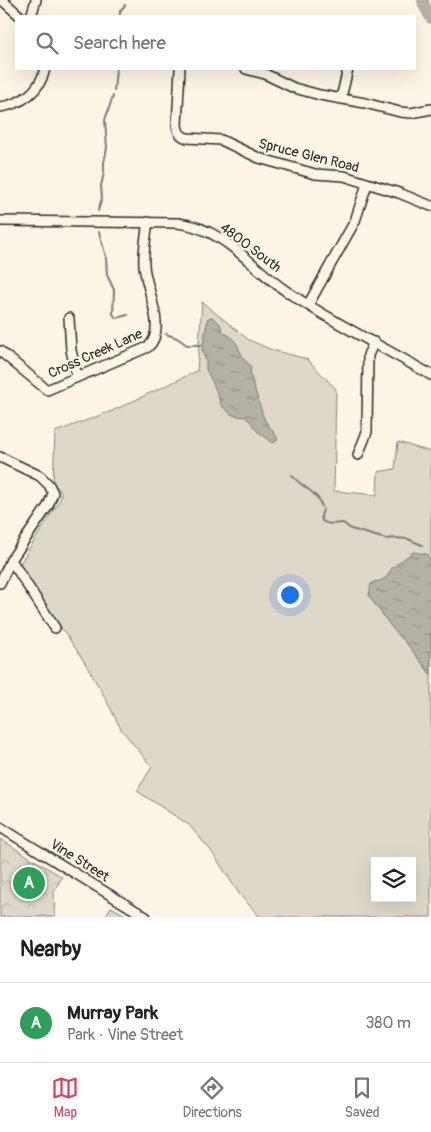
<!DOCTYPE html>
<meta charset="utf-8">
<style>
body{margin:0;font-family:Pangolin,sans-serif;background:#f2f2f2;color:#202124}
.controls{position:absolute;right:15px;bottom:15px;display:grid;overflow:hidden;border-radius:0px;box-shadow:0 5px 20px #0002}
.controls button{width:45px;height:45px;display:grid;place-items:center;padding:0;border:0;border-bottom:1px solid #e0e0e0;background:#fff;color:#202124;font:25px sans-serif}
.you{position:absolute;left:289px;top:594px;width:18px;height:18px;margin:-12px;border:4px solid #fff;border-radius:50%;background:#1a73e8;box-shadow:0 0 0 8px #1a73e833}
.badge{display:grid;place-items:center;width:32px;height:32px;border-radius:50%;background:#d1495b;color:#fff;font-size:16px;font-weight:700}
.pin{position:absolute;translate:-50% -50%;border:2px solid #fff;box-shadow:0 1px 5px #0006}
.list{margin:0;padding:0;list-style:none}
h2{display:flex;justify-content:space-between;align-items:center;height:65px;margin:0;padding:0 20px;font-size:21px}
h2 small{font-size:16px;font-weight:400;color:#757577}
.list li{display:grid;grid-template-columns:32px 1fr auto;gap:15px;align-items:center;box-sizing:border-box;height:80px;padding:0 20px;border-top:1px solid #e0e0e0}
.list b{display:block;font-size:19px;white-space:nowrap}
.list p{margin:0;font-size:16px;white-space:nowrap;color:#757577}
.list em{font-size:16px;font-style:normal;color:#757577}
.icon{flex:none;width:28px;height:28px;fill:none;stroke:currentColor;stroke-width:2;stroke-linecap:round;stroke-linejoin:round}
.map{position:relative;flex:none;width:431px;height:917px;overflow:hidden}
.search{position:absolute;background:#fff;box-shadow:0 5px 20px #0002;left:15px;right:15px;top:15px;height:55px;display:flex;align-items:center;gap:12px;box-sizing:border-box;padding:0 18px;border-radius:0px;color:#757577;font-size:19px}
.sheet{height:145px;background:#fff}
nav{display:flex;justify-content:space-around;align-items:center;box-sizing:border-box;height:70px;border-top:1px solid #e0e0e0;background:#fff;font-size:14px;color:#757577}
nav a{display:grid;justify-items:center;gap:2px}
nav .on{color:#d1495b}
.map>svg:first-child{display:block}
</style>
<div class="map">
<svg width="431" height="917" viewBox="0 0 431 917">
<defs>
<pattern id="park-crowns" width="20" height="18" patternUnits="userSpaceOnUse" patternTransform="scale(1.25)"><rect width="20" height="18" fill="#ded8ca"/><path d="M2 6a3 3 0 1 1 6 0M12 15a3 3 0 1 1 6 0" fill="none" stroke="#bfbaae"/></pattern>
<pattern id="water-ripples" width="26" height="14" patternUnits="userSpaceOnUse" patternTransform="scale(1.25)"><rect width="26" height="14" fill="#b4b0a5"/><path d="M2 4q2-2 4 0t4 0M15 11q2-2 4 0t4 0" fill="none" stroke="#938f87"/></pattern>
</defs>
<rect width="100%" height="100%" fill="#fcf5e5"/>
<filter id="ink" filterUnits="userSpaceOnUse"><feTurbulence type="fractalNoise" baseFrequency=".02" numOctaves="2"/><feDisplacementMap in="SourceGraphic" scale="10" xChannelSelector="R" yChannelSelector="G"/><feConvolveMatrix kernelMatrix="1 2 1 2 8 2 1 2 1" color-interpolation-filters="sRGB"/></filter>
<g filter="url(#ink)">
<path fill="#ded8ca" stroke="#84827a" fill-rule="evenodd" d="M202 302 249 340 272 350 307 359 336 389 334 491 377 495 378 472 395 469 398 442 431 452V917H260L240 895 212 852 189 825 137 791 152 767 121 729 102 692 82 658 19 565 60 500 61 492 53 483 55 432 112 411 197 371ZM375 861H412V898H375Z"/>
<g fill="url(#park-crowns)" stroke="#84827a">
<polygon points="0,839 62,877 54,891 55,917 0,917"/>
<polygon points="111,907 129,917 105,917"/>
</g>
<g fill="url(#water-ripples)" stroke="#7d7b74">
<polygon points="212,317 220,324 223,332 230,336 237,344 243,358 251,367 250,374 264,419 277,437 277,441 273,443 256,430 250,421 245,417 232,415 221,405 216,390 206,369 206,362 202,349 208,318"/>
<polygon points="413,552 426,554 430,558 431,570 431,675 408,645 392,628 369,596 371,584 374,582 380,581 387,577 392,568"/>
</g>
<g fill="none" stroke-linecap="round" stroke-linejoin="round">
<g stroke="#7d7b74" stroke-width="2">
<polyline points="120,16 120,11 125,5"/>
<polyline points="114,91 116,69"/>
<polyline points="98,211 102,198 101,186 104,173 104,162 107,148 105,120 113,96"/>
<polyline points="99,232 106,257 107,275 114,290 113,314 116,318 128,315"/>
<polyline points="166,334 177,338 187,345 203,345"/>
<path d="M292 475C301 488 317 490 322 507"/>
<path d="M323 510 321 516 322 521C330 526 334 523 343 523L351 529 386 539 395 538 408 539 422 545"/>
</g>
<polyline stroke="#b4b0a5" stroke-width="12" points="423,0 424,5 431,18"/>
<g stroke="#2b2b2b" stroke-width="12">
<g id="minor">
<polyline points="2,0 20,16"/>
<polyline points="31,16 36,0"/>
<path d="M180 69 177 125C178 132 180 136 187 138L221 140 259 158 315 174 344 176 399 193 431 206"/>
<polyline points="246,69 265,74 294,88 320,95 365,103 400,112 411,113 431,109"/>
<polyline points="341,98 348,69"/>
<path d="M0 107C22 104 40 91 45 69"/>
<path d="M0 221 178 223C226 229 249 266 286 291 332 322 383 347 431 375"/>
<polyline points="308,305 355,221 367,184"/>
<polyline points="69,318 71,350 77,377"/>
<path d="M0 351 47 390 148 347C168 330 145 287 144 265 143 250 146 237 148 222"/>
<polyline points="358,455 367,432 368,355 374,342"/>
<polyline points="0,457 40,476 49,485 53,493 48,506 11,560 0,583"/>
<polyline points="11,560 55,628"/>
<polyline points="0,827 146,917"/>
</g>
</g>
<use href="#minor" stroke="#fcf5e5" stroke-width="9"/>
</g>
</g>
<g text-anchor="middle" stroke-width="4.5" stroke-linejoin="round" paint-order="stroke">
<g font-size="14" fill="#2b2b2b" stroke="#fcf5e5">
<text transform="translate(309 155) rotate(14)" y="5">Spruce Glen Road</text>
<text transform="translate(251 247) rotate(37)" y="5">4800 South</text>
<text transform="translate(95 353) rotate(-24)" y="5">Cross Creek Lane</text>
<text transform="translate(80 860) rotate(32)" y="5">Vine Street</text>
</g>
</g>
</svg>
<div class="controls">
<button><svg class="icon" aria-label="layers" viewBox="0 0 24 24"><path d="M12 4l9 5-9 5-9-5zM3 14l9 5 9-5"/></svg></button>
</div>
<div class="you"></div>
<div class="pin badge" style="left:29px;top:883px;background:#2e9e5b">A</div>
<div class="search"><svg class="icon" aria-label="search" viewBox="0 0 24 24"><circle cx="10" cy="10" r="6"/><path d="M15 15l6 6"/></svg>Search here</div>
</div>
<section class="sheet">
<h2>Nearby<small></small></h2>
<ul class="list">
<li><span class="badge" style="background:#2e9e5b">A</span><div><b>Murray Park</b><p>Park · Vine Street</p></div><em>380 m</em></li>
</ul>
</section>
<nav>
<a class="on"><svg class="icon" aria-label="map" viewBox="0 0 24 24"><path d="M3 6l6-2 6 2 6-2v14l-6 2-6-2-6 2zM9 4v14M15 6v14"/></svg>Map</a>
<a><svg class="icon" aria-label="directions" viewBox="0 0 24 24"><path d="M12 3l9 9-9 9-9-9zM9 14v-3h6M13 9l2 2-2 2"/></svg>Directions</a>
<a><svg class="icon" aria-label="saved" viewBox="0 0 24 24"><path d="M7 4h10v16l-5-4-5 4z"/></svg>Saved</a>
</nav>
